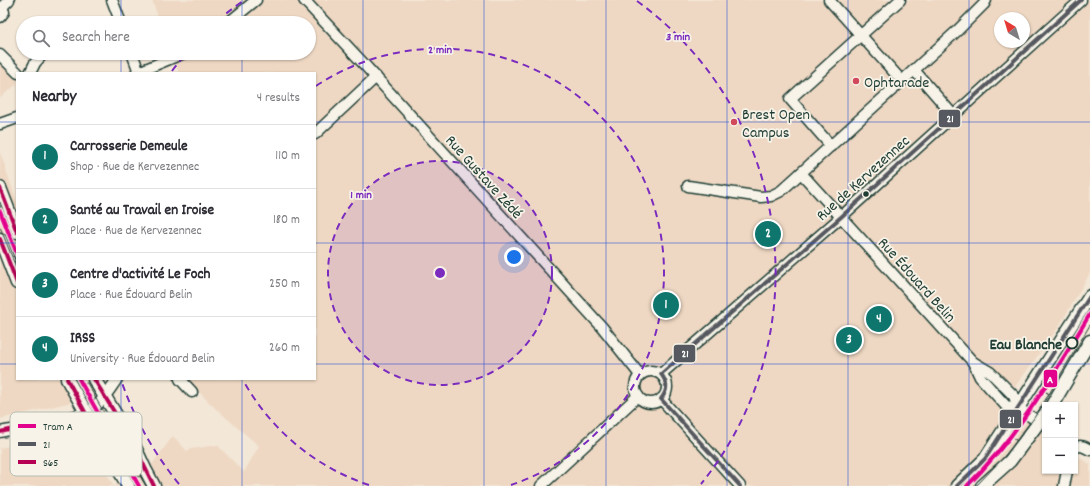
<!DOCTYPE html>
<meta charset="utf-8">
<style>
body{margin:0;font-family:Dekko,sans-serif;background:#f2f2f3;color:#2b2b33}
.controls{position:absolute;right:12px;bottom:12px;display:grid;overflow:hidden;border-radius:0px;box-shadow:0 1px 3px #0004}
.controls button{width:36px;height:36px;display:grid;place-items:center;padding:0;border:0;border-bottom:1px solid #e1e1e2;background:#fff;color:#2b2b33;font:20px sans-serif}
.compass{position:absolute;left:994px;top:12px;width:36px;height:36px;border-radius:50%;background:#fff;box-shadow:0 1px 3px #0004;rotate:322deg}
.you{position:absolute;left:514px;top:257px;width:14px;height:14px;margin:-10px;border:3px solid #fff;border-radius:50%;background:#1a73e8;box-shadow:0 0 0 6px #1a73e833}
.badge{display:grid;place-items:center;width:26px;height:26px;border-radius:50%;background:#0f766e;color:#fff;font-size:13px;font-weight:700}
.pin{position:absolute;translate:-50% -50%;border:2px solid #fff;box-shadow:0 1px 4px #0006}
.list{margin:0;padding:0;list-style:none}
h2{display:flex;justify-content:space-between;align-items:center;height:52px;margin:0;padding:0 16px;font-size:17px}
h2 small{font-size:13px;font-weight:400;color:#7c7c81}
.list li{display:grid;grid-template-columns:26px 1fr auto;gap:12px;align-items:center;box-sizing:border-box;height:64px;padding:0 16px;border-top:1px solid #e1e1e2}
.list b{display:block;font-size:15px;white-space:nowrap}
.list p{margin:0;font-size:13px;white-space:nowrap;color:#7c7c81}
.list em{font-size:13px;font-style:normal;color:#7c7c81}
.icon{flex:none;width:22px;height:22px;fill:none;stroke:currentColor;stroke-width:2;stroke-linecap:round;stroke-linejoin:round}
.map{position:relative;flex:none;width:1090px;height:486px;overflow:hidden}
.search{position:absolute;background:#fff;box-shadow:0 1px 3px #0004;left:16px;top:16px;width:300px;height:44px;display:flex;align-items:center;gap:10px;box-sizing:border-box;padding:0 14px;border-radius:22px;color:#7c7c81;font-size:15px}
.panel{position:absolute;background:#fff;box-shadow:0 1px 3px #0004;left:16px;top:72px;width:300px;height:308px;border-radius:0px}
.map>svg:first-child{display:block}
</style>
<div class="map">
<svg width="1090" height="486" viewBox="0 0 1090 486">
<rect width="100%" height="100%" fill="#f3e7d7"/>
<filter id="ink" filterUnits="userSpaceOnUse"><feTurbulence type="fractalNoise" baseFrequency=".025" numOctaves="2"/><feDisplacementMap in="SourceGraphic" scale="8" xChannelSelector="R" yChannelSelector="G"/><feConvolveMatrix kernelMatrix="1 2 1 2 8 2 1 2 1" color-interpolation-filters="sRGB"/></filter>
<g filter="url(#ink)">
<g fill="#eed8c3" fill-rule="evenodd">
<path d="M152 0H1090V273L1058 328 1009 395 1045 431V471H1075V455L1090 464V486H0V448L82 431 114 486 153 463 173 436 187 451 191 449 217 445 244 472 259 446 215 408 186 379H315V73H179L171 53H309V23H160ZM1000 18H1024V42H1000Z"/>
<polygon points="0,57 17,73 17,84 0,98"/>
<polygon points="0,152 17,202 17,379 61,379 72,402 0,419"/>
</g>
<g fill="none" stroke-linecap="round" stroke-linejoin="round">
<g stroke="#1f3d34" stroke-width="13">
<g id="minor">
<polyline points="112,0 121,23"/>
<polyline points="304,0 362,62 602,327 640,375"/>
<polyline points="829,0 902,81"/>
<polyline points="0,17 4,12 2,7 9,0"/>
<polyline points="228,23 256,0"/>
<polyline points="132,53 139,72"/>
<polyline points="0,55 18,73"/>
<polyline points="914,70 953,115"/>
<polyline points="30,73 35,63 44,53"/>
<polyline points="136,73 184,53"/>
<polyline points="0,124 17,118"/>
<polyline points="315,134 376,77"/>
<polyline points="831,146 790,99 900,0"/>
<polyline points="801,173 973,362 990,372 1014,396 1018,408"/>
<polyline points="688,186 761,197 771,196 781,191 958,30 984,4 986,0"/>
<polyline points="973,362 980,377 1006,406 1018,408 1039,422"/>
<circle cx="651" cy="387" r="16"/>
<polyline points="661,374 841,217 1081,0"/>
<polyline points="180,379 192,392"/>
<polyline points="661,399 740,486"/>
<path d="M0 432C25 427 76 421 96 406 104 399 111 388 117 379"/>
<path d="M1075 448C1080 444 1085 447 1090 450"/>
<polyline points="541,486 638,396"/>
<polyline points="1064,486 1067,471"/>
</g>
</g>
<g stroke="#1f3d34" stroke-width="15">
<g id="major">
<polyline points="0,188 17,232"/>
<polyline points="0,239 17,283"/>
<polyline points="67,379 128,486"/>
<polyline points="94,379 132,441 145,469 154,486"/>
<polyline points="1052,405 1090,341"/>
<polyline points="957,486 985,459 1090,296"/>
<polyline points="982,486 1010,461 1045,414"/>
</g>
</g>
<use href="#minor" stroke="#f7f3e8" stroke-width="10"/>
<use href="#major" stroke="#f7f3e8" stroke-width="12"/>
<g stroke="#1f3d34" stroke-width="1">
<polyline points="0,202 17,246"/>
<polyline points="0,227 12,257 17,255"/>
<polyline points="12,258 14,262 17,260 14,262 17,270"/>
<polyline points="1090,308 1042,389 1049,394 1090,325"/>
<polyline points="75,379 80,387 84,385"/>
<polygon points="87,383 110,423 102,427 80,387"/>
<polygon points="1042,389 1049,394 1034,418 1017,441 1010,435"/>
<polygon points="110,423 137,471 129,475 102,427"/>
<polyline points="136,486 132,480 140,476 146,486"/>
<polyline points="962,486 991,458 1010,435 1017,441 1002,459 976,486"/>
</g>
<g stroke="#f7f3e8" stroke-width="7">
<g id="bus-1">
<path d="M740 486 661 399C668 390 668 383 661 374L841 217 1081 0"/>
<polyline points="957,486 985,459 1090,296"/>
</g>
</g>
<g stroke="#f7f3e8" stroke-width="7">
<g id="bus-2">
<polyline points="0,188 17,232"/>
<polyline points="0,239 17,283"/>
<polyline points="94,379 132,441 154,486"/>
<polyline points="0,432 71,417 85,412 67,379"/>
</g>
</g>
<use href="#bus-1" stroke="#56595f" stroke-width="4"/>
<use href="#bus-2" stroke="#b60054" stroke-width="4"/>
<g stroke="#f7f3e8" stroke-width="7">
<g id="tram-1">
<polyline points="0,211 17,254"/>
<polyline points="79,379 139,486"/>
<path d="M967 486C1019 434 1052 377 1090 314"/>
</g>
</g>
<use href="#tram-1" stroke="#e3028c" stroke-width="4"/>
</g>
</g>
<path fill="none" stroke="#1d4ed8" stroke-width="1" stroke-opacity="0.55" d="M121 0V23M242 0V23M363 0V486M484 0V486M606 0V486M727 0V486M848 0V486M969 0V486M121 53V73M242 53V73M0 122H17M315 122H1090M0 243H17M315 243H1090M0 364H17M315 364H1090M121 379V486M242 379V486"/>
<circle cx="440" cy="273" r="112" fill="#7b2cbf" fill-opacity=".12"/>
<g fill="none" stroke="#7b2cbf" stroke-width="2" stroke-dasharray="7 5">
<circle cx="440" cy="273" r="112"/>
<path d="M369 485A224 224 0 0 1 243 380M316 86A224 224 0 1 1 511 485"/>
<path d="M179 484A336 336 0 0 1 121 380M172 71A336 336 0 0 1 185 55M217 21A336 336 0 0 1 243 1M637 1A336 336 0 0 1 701 484"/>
</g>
<g fill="#d1495b" stroke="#f7f3e8" stroke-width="1.5">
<circle cx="856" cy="81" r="4"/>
<circle cx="734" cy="122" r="4"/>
</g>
<circle fill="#1f3d34" stroke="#f7f3e8" stroke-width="1.5" cx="866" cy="194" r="3.5"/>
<circle fill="#f7f3e8" stroke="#1f3d34" stroke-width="2" cx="1072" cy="343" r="5.5"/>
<g text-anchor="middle" stroke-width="3.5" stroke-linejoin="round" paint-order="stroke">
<g font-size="16" fill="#1f3d34" stroke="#f7f3e8" text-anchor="start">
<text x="864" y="87">Ophtarade</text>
<text x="742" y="119">Brest Open<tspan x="742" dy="18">Campus</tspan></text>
</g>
<g font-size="16" fill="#1f3d34" stroke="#f7f3e8">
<text transform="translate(485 176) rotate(48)" y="6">Rue Gustave Zédé</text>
<text transform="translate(862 177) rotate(-42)" y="6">Rue de Kervezennec</text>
<text transform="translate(918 279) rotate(48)" y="6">Rue Édouard Belin</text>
</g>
<g font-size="16" font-weight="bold" fill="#1f3d34" stroke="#f7f3e8" text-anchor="end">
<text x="1062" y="349">Eau Blanche</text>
</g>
</g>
<rect x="10" y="412" width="132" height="64" rx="6" fill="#f7f3e8" stroke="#b6bcb2" stroke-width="1"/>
<rect x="18" y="424" width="18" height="4" fill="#e3028c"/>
<rect x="18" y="442" width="18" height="4" fill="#56595f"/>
<rect x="18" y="460" width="18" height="4" fill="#b60054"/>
<g font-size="11" fill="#1f3d34">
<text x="43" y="430">Tram A</text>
<text x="43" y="448">21</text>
<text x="43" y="466">S65</text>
</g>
<circle cx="440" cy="273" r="6" fill="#7b2cbf" stroke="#f7f3e8" stroke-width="2"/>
<g font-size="12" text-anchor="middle" font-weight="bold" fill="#7b2cbf" stroke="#f7f3e8" stroke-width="3.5" stroke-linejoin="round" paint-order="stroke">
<text x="678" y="40">3 min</text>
<text x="440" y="53">2 min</text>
<text x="361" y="198">1 min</text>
</g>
<g stroke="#f7f3e8" stroke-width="1.5">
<rect x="938" y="109" width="23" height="19" rx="4" fill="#56595f"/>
<rect x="673" y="344" width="23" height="19" rx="4" fill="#56595f"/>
<rect x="1043" y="369" width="15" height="19" rx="4" fill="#e3028c"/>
<rect x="999" y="409" width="23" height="20" rx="4" fill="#56595f"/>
</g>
<g font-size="11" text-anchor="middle" font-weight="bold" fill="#fff">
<text x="950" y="122">21</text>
<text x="685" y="357">21</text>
<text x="1050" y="383">A</text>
<text x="1011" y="423">21</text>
</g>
</svg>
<div class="controls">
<button>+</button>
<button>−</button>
</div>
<svg class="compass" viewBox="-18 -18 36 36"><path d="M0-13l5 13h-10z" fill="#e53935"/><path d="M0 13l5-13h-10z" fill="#7c7c81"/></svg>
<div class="you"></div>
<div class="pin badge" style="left:666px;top:305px">1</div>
<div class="pin badge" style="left:768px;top:234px">2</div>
<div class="pin badge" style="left:849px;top:340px">3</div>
<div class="pin badge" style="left:879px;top:319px">4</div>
<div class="search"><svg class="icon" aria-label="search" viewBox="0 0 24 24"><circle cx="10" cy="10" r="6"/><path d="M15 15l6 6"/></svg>Search here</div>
<section class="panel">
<h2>Nearby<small>4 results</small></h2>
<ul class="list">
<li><span class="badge">1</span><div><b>Carrosserie Demeule</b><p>Shop · Rue de Kervezennec</p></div><em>110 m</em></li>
<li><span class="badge">2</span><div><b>Santé au Travail en Iroise</b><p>Place · Rue de Kervezennec</p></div><em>180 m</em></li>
<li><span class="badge">3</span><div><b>Centre d'activité Le Foch</b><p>Place · Rue Édouard Belin</p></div><em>250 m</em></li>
<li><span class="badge">4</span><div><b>IRSS</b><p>University · Rue Édouard Belin</p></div><em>260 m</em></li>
</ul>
</section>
</div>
